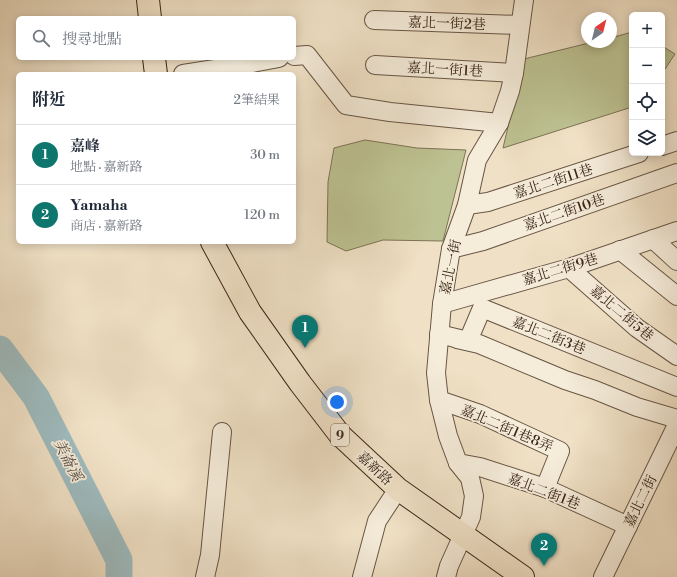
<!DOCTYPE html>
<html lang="zh-TW">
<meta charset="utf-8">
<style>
body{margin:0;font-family:"Libre Bodoni","Noto Serif TC",serif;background:#f6f6f7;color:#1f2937}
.controls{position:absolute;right:12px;top:12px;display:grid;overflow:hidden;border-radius:6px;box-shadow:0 2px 10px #0003}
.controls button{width:36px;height:36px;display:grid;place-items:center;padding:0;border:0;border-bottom:1px solid #e0e1e3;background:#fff;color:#1f2937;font:20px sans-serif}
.compass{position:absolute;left:581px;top:12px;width:36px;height:36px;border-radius:50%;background:#fff;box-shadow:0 2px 10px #0003;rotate:35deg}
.you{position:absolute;left:337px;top:402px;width:14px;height:14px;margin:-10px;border:3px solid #fff;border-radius:50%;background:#1a73e8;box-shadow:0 0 0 6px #1a73e833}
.badge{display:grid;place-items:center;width:26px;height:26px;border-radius:50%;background:#0f766e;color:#fff;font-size:13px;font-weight:700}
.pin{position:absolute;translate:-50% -33px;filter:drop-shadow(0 1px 2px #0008)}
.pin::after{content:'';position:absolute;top:21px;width:14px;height:12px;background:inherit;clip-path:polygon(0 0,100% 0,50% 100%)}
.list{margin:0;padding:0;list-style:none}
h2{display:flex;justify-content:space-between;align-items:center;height:52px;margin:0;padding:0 16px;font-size:17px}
h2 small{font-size:13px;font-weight:400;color:#747a83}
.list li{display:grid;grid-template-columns:26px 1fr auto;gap:12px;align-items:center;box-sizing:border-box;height:60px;padding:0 16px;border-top:1px solid #e0e1e3}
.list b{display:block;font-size:15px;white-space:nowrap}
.list p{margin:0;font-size:13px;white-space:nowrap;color:#747a83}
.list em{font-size:13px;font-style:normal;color:#747a83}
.icon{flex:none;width:22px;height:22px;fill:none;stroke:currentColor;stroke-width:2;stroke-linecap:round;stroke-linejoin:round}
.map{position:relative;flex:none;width:677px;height:577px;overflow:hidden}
.search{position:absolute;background:#fff;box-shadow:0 2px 10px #0003;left:16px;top:16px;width:280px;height:44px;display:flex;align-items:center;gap:10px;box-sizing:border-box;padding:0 14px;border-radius:6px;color:#747a83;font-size:15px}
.panel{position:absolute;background:#fff;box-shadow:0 2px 10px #0003;left:16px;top:72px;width:280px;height:172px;border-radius:6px}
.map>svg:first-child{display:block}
</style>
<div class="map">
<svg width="677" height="577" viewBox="0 0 677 577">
<rect width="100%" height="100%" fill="#f0e1c6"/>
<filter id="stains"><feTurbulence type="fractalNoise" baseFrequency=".005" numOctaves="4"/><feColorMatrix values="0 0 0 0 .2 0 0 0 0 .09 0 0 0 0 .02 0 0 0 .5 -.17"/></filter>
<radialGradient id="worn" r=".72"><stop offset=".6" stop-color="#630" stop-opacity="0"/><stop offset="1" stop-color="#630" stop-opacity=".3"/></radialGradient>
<g fill="#bdc292" stroke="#7c7455">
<polygon points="632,32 632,107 503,148 524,59 593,42 611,42 611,38"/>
<polygon points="662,46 675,54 663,72"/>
<polygon points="365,140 417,148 466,150 443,241 383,240 346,251 327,242 328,182 334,148"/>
</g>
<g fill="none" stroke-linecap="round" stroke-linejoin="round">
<polyline stroke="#9ebbbe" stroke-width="27" points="0,349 36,397 119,560 119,577"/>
<g stroke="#685544" stroke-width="20">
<g id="minor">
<polyline points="374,20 520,25"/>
<polyline points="294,56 307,55 346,105 390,112 499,123"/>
<polyline points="375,65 514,73"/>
<polyline points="183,74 241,65 279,58"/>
<polyline points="662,146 677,141"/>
<polyline points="467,205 488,202 639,153"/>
<polyline points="653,239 677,261"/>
<polyline points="451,249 483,241 677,173"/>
<polyline points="620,250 677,296"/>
<polyline points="569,268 637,328 677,356"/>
<polyline points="442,304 569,268 677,231"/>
<polyline points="439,334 468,341 482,308 677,387"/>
<polyline points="457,339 479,344 565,380 595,390 637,407 677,419"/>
<polyline points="439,400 480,414 560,451 545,488"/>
<polyline points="458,463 480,467 545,488 628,526"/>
<polyline points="205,577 210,555 222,432"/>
<polyline points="362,577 377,521 398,489"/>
<polyline points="446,577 449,566 471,517 474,496 470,478 458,463 448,436 439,400 436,373 442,304 451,249 467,205 477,160 499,123 510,91 514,73 524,0"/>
<polyline points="603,577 677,425"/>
</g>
</g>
<g stroke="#3b2618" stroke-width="24">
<g id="major">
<polyline points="148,0 150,18"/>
<polyline points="154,58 156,74"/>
<polyline points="212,242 250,312 300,383 340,435 398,489 523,577"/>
</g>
</g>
<use href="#minor" stroke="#f5ecda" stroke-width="18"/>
<use href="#major" stroke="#f0e1c6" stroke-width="22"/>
</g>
<g text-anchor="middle" stroke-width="3.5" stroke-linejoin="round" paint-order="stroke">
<rect fill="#f5ecda" stroke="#736152" stroke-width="1" x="331" y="424" width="18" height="22" rx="3"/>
<g font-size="13" font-weight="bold" fill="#3b2618">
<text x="340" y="440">9</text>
</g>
<g font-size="14" fill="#3b2618" stroke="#f5ecda">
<text transform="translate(447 23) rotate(2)" y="5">嘉北一街2巷</text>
<text transform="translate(445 69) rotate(3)" y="5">嘉北一街1巷</text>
<text transform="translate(553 181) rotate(-18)" y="5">嘉北二街11巷</text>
<text transform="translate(564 212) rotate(-19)" y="5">嘉北二街10巷</text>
<text transform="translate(450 267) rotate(-78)" y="5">嘉北一街</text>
<text transform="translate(560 269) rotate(-17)" y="5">嘉北二街9巷</text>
<text transform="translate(622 313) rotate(40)" y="5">嘉北二街5巷</text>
<text transform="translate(549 335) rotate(22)" y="5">嘉北二街3巷</text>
<text transform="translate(507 428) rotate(23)" y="5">嘉北二街1巷8弄</text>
<text transform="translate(375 468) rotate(43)" y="5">嘉新路</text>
<text transform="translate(544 491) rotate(21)" y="5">嘉北二街1巷</text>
<text transform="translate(640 501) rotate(-64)" y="5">嘉北二街</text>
</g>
<g font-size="15" font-style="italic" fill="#544b42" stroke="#f5ecda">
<text transform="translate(68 460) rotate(63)" y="5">美崙溪</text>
</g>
</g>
<rect width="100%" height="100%" filter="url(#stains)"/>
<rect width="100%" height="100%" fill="url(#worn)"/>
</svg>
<div class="controls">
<button>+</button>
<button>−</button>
<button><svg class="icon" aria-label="locate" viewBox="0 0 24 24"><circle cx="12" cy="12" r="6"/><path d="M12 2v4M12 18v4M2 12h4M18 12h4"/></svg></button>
<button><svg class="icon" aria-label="layers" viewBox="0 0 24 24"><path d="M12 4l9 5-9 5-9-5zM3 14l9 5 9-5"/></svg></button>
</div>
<svg class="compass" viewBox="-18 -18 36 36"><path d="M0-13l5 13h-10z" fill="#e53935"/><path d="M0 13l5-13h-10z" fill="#747a83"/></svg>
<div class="you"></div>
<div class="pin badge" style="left:305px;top:348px">1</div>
<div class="pin badge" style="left:544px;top:566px">2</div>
<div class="search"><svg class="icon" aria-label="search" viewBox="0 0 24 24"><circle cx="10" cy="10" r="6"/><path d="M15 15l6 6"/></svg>搜尋地點</div>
<section class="panel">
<h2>附近<small>2筆結果</small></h2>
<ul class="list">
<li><span class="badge">1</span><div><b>嘉峰</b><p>地點 · 嘉新路</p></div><em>30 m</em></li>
<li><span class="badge">2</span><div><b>Yamaha</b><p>商店 · 嘉新路</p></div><em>120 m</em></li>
</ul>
</section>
</div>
